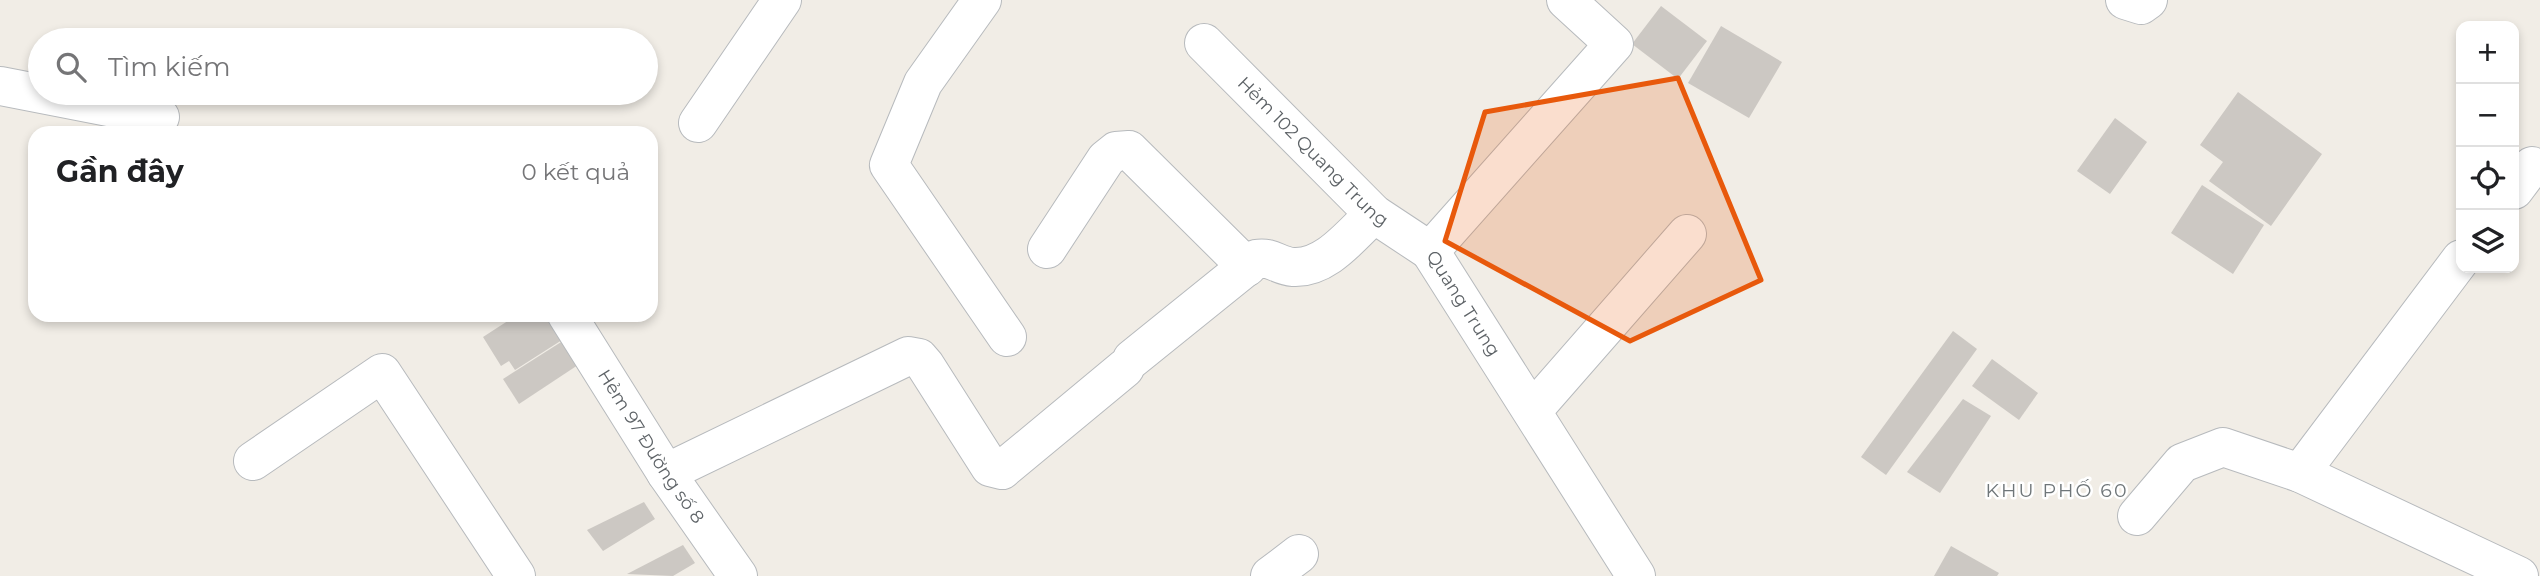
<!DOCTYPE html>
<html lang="vi">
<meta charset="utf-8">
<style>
body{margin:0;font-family:Montserrat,sans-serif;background:#f2f2f2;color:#202124}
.controls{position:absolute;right:21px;top:21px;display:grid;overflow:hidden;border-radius:14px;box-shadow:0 4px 10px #0003}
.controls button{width:63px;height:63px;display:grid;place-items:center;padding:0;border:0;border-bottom:2px solid #e0e0e0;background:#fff;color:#202124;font:35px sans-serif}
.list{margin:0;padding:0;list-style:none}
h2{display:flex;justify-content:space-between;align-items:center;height:91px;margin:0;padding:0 28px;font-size:30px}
h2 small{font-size:23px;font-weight:400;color:#757577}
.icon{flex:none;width:38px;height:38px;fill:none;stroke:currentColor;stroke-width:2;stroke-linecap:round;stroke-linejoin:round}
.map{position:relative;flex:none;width:2540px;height:576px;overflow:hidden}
.search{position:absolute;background:#fff;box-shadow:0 4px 10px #0003;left:28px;top:28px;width:630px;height:77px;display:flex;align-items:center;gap:18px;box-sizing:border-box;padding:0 24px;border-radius:38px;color:#757577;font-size:26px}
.panel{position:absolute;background:#fff;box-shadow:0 4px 10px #0003;left:28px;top:126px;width:630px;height:196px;border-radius:21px}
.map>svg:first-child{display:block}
</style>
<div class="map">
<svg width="2540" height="576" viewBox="0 0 2540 576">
<rect width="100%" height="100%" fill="#f1ede6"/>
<g fill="#ccc8c3">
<polygon points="1661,6 1707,41 1678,79 1632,44"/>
<polygon points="1721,26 1782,62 1749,118 1688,83"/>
<polygon points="2238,92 2322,154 2271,226 2209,181 2223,162 2200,145"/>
<polygon points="2115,118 2147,142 2110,194 2077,171"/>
<polygon points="2202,185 2264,225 2233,274 2171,233"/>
<polygon points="517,315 546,315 562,340 515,370 509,361 501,366 483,337"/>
<polygon points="1953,331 1977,349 1886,475 1861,457"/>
<polygon points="569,337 584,361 519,404 503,379"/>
<polygon points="1992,359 2038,393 2019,420 1972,386"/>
<polygon points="1963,399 1991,416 1940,493 1907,472"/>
<polygon points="644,502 655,519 603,551 587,530"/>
<polygon points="683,545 695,563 673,576 627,574"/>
<polygon points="1951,546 1999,573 1997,576 1934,576"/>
</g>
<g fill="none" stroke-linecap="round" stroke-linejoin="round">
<g stroke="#b7babd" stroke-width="40">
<g id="minor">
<polyline points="982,0 923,83 889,165 1007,337"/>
<path id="s1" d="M1566 0 1614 44 1430 251 1636 576"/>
<polyline points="2125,0 2141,5 2148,0"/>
<path id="s2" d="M1204 43 1374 214 1430 251"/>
<polyline points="0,86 160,117"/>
<polyline points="698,123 782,0"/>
<polyline points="2514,190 2532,166"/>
<polyline points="1047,249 1106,159 1116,151 1129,150 1247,267"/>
<path id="s3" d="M567 315 666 473 738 576"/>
<path d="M1132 359 1256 259C1272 256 1278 266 1293 267 1326 269 1351 235 1374 214"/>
<polyline points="1533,410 1687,234"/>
<polyline points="253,461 382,373 516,576"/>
<polyline points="666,473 908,356 919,358 925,365 990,467 1002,470 1125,368"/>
<polyline points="2300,473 2461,259"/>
<polyline points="2137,516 2182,463 2223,447 2300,473 2519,576"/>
<polyline points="1270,576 1299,554"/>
</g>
</g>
<use href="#minor" stroke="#fff" stroke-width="38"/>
</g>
<path fill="#e8590c" fill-opacity="0.2" stroke="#e8590c" stroke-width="5" stroke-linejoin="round" d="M1678 78 1761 280 1630 341 1445 241 1485 112Z"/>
<g text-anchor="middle" stroke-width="5" stroke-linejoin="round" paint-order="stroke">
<g font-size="18" fill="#5e6367" stroke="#fff">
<text dy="6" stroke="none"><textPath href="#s2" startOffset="154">Hẻm 102 Quang Trung</textPath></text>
<text dy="6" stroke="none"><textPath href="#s1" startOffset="404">Quang Trung</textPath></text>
<text dy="6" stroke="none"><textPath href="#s3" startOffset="156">Hẻm 97 Đường số 8</textPath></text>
</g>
<g font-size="19" letter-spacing="2" fill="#6f7679" stroke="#fff">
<text x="2057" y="497">KHU PHỐ 60</text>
</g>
</g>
</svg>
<div class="controls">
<button>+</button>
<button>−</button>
<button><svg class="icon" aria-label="locate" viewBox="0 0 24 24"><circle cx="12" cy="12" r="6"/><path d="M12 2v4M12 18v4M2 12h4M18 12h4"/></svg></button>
<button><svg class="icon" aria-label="layers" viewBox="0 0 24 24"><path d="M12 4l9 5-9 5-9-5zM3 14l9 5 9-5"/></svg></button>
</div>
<div class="search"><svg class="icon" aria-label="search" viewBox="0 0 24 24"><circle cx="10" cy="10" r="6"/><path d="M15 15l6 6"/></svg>Tìm kiếm</div>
<section class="panel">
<h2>Gần đây<small>0 kết quả</small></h2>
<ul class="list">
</ul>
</section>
</div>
